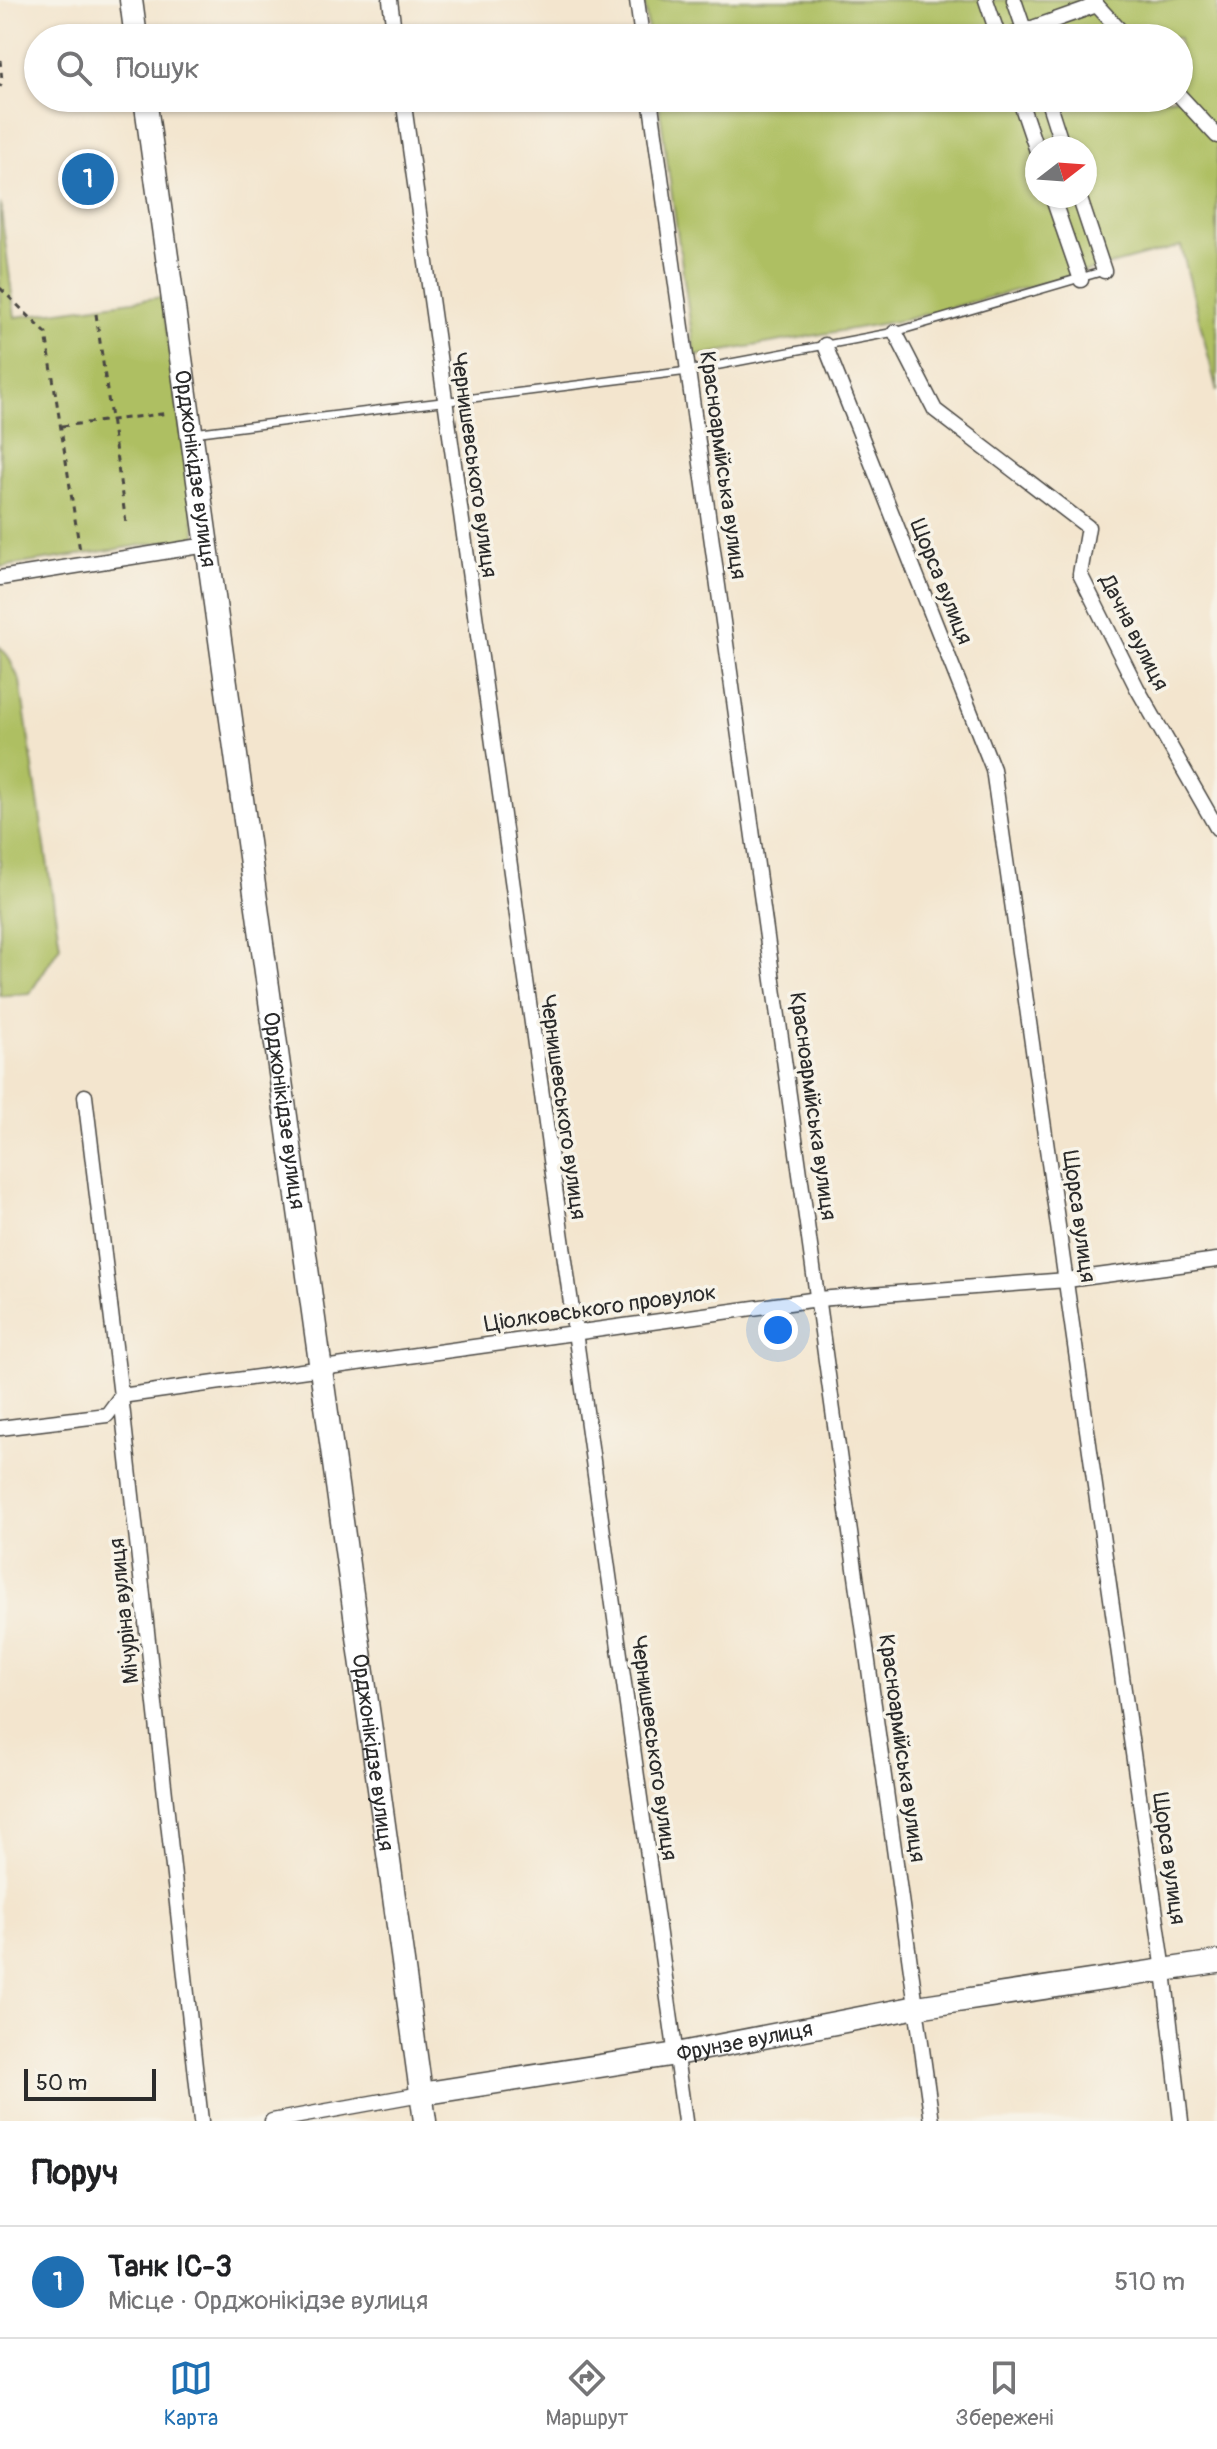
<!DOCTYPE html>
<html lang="uk">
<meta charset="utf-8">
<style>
body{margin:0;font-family:Pangolin,sans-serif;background:#f6f6f6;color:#202124}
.compass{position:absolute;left:1025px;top:136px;width:72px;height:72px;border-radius:50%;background:#fff;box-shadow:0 2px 6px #0004;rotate:73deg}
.scale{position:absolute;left:24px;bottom:20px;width:132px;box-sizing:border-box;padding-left:8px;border:4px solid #2b2b2b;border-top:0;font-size:22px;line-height:28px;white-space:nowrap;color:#2b2b2b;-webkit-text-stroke:6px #f7f3e8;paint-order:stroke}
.you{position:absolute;left:778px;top:1330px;width:28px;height:28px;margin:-20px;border:6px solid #fff;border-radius:50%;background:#1a73e8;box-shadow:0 0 0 12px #1a73e833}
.badge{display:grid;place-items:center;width:52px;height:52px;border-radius:50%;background:#1f6fb2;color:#fff;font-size:26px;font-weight:700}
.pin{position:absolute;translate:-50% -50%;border:4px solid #fff;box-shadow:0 2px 8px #0006}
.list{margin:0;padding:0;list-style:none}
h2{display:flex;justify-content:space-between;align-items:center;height:104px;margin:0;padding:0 32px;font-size:34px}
h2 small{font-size:26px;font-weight:400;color:#757577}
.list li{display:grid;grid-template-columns:52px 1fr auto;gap:24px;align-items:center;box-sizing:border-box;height:112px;padding:0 32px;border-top:2px solid #e0e0e0}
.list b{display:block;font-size:30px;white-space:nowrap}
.list p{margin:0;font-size:26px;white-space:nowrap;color:#757577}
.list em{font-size:26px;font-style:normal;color:#757577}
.icon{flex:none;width:44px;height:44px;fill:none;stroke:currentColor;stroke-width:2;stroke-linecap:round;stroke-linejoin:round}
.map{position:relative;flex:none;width:1217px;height:2121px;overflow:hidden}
.search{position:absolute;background:#fff;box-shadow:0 2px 6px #0004;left:24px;right:24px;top:24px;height:88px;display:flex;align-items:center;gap:20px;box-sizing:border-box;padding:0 28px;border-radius:44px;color:#757577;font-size:30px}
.sheet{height:216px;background:#fff}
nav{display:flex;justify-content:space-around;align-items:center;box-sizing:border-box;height:112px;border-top:2px solid #e0e0e0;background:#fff;font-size:22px;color:#757577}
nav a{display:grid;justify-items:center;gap:4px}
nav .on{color:#1f6fb2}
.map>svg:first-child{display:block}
</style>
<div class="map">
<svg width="1217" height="2121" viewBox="0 0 1217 2121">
<rect width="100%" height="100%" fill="#f7f3e8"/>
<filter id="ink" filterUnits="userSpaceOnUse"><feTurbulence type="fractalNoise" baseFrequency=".0125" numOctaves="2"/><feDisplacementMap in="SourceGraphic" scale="16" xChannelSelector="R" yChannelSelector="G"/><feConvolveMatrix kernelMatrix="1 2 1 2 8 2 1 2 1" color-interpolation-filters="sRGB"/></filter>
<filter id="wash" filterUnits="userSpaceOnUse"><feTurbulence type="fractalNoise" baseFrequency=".006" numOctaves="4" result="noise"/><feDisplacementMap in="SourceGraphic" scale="32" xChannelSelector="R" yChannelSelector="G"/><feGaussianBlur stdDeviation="1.8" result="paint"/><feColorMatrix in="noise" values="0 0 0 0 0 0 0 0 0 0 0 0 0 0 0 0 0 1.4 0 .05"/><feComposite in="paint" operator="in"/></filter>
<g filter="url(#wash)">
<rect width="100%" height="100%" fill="#f3e5ce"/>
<g fill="#aebf62" stroke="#6c7546" stroke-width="2" fill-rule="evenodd">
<path d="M644 0H1217V391L1181 246 904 320 695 356 658 98H1179V38H649ZM1037 148H1085V196H1037Z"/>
<polygon points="0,203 15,317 162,297 196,537 0,567"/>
<polygon points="0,647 8,656 20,681 60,946 30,993 0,996"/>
</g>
</g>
<g filter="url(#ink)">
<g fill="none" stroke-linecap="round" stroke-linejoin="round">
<g stroke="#494743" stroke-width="10">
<polyline id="lane" points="193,433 688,371 895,332 1104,271"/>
</g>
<g stroke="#494743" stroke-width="17">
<g id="street">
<polyline points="390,0 395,38"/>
<polyline points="637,0 642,38"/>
<polyline points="986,0 999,38"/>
<polyline points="1014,0 1027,38"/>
<polyline points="1092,0 1127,38"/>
<polyline points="1004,38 1097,5"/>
<polyline points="1179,95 1217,136"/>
<polyline points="403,98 685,2121"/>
<polyline points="650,98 932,2121"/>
<polyline points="1019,98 1037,151"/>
<polyline points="1047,98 1063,148"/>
<polyline points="1052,196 1081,280"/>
<polyline points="1079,196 1104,271"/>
<polyline points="895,332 935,410 1088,527 1080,574 1137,688 1217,828"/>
<polyline points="825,345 993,769 1164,1971 1181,2121"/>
<polyline points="0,578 207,545"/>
<polyline points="85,1096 121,1396 201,2121"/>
<polyline points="0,1428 107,1415 121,1396 818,1299 1067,1280 1217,1260"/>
<polyline points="272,2121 421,2094"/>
</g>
</g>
<g stroke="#494743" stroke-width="25">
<g id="secondary">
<polyline points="131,0 136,38"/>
<path id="s1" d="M145 98 425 2121"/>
<path id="s2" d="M421 2094 676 2054 917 2007 1217 1962"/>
</g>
</g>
<g stroke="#494743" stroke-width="3" stroke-dasharray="6 6" stroke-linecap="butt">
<polyline points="0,60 2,81 0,87"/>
<polyline points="0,288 46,333 80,551"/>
<polyline points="96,314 126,523"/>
<polyline points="62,426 169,413"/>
</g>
<use href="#lane" stroke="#fff" stroke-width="7"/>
<use href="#street" stroke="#fff" stroke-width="14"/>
<use href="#secondary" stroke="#fff" stroke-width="22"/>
</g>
</g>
<g text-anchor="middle" stroke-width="7" stroke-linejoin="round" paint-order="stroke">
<g font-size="22" fill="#2b2b2b" stroke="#f7f3e8">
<text transform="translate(475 465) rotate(82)" y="8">Чернишевського вулиця</text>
<text transform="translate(724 465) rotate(82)" y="8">Красноармійська вулиця</text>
<text dy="8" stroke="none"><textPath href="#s1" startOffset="374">Орджонікідзе вулиця</textPath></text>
<text transform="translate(942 581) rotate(68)" y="8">Щорса вулиця</text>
<text transform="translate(1135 632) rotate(63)" y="8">Дачна вулиця</text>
<text transform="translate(814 1106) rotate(82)" y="8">Красноармійська вулиця</text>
<text transform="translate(564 1107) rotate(82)" y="8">Чернишевського вулиця</text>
<text dy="8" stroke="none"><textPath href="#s1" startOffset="1022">Орджонікідзе вулиця</textPath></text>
<text transform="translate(1080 1216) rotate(82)" y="8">Щорса вулиця</text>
<text transform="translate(600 1307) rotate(-8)" y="8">Ціолковського провулок</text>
<text transform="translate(123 1611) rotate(-96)" y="8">Мічуріна вулиця</text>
<text transform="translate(655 1748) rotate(82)" y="8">Чернишевського вулиця</text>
<text transform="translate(903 1748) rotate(82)" y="8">Красноармійська вулиця</text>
<text dy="8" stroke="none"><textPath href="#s1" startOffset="1670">Орджонікідзе вулиця</textPath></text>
<text transform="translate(1170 1858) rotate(82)" y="8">Щорса вулиця</text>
<text dy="8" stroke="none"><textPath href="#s2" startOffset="328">Фрунзе вулиця</textPath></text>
</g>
</g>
</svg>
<svg class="compass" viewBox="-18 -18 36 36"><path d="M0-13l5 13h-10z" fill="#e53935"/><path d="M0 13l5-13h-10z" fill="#757577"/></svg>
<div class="scale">50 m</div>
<div class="you"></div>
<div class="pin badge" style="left:88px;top:179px">1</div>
<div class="search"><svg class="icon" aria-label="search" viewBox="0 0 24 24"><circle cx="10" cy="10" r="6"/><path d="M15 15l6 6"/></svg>Пошук</div>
</div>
<section class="sheet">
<h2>Поруч<small></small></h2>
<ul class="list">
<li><span class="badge">1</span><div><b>Танк ІС-3</b><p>Місце · Орджонікідзе вулиця</p></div><em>510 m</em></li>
</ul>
</section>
<nav>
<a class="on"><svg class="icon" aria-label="map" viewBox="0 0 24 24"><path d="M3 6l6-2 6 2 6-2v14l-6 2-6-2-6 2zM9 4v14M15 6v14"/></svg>Карта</a>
<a><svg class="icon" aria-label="directions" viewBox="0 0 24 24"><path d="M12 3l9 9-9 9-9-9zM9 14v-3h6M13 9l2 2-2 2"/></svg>Маршрут</a>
<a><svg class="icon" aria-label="saved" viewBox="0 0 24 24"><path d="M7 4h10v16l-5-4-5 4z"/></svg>Збережені</a>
</nav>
